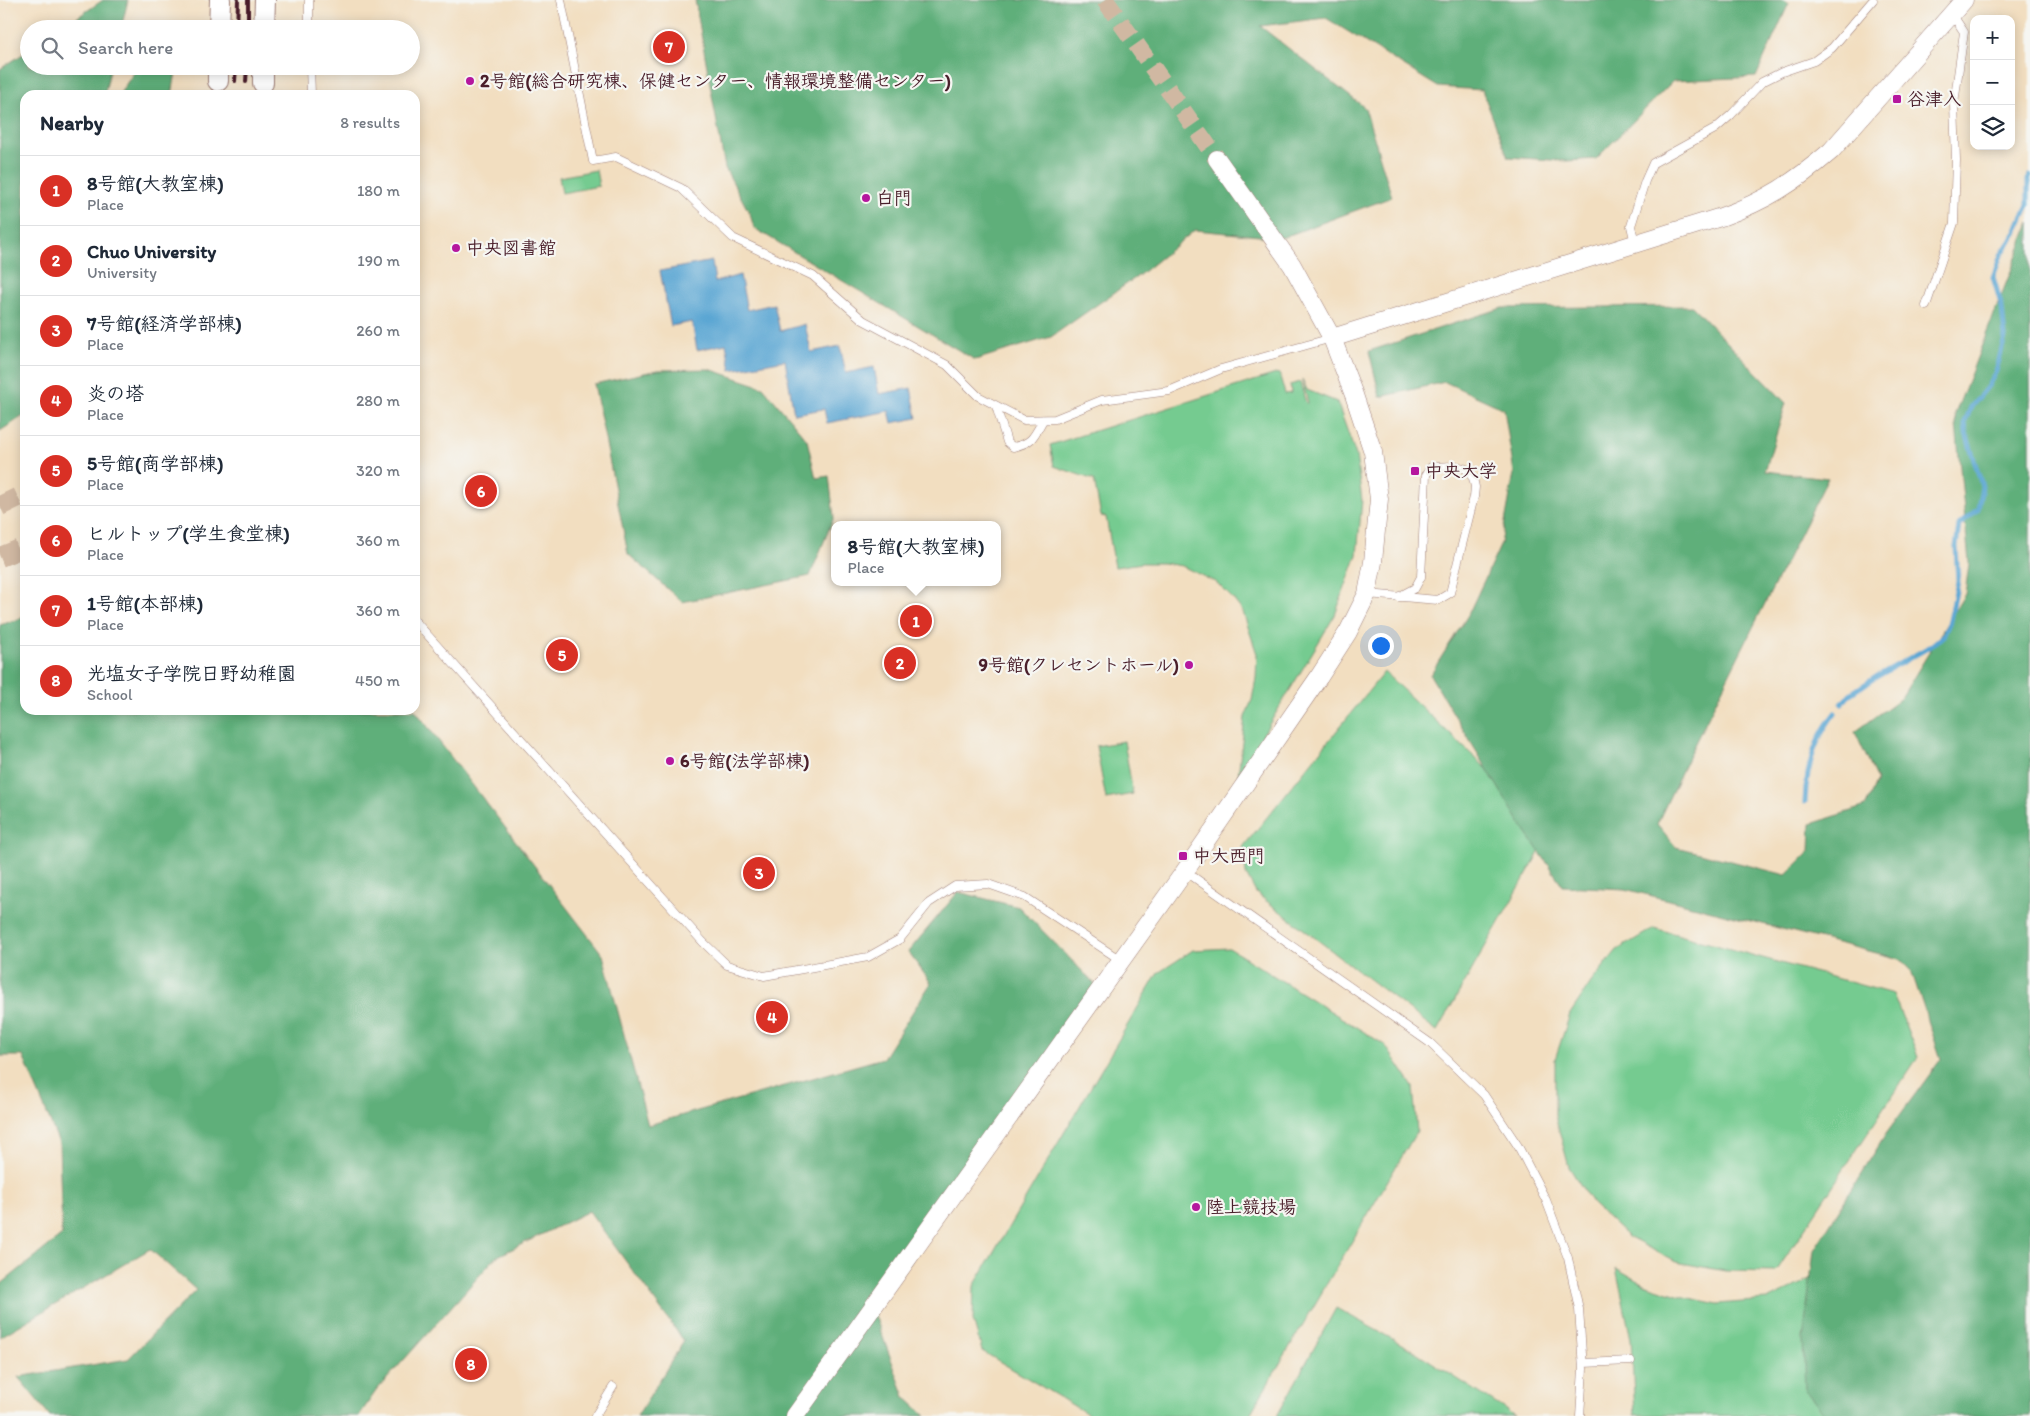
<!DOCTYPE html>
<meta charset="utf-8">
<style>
body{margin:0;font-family:Itim,"Klee One",sans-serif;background:#f6f6f7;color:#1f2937}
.controls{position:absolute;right:15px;top:15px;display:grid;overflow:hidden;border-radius:10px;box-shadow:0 2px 12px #0003}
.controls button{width:45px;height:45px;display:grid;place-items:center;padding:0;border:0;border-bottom:1px solid #e0e1e3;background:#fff;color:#1f2937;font:25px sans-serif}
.you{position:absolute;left:1380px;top:645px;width:18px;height:18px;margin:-12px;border:4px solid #fff;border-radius:50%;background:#1a73e8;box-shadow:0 0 0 8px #1a73e833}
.badge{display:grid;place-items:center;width:32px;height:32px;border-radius:50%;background:#d93025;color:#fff;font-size:16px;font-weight:700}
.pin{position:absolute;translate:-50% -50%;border:2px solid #fff;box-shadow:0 1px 5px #0006}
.popup{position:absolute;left:831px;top:521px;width:170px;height:65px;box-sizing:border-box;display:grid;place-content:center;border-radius:10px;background:#fff;filter:drop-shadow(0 1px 4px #0005);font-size:16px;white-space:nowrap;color:#747a83}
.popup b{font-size:19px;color:#1f2937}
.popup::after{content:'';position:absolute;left:50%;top:100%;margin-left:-10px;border:10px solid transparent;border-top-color:#fff}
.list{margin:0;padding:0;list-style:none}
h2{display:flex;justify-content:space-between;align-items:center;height:65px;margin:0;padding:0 20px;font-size:21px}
h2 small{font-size:16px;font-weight:400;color:#747a83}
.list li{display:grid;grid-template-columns:32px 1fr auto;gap:15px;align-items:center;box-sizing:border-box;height:70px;padding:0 20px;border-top:1px solid #e0e1e3}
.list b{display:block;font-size:19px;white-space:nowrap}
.list p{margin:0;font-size:16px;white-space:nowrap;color:#747a83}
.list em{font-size:16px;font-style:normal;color:#747a83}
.icon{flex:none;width:28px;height:28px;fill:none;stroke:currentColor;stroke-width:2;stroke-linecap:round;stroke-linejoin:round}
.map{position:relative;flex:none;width:2030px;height:1416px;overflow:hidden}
.search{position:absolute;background:#fff;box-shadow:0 2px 12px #0003;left:20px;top:20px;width:400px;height:55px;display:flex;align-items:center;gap:12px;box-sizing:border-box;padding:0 18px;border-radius:28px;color:#747a83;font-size:19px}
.panel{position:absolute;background:#fff;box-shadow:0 2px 12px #0003;left:20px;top:90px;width:400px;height:625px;border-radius:15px}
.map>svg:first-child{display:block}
</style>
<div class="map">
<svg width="2030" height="1416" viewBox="0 0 2030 1416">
<rect width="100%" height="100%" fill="#f6f6f2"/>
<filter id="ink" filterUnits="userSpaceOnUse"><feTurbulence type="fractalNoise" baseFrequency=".02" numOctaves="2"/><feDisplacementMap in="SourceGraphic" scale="10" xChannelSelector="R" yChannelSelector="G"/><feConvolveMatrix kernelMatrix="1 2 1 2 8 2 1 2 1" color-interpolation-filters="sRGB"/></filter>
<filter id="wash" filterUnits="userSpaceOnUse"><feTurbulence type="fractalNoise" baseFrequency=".0096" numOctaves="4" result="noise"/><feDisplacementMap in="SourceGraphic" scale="20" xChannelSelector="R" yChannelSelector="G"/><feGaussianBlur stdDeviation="1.12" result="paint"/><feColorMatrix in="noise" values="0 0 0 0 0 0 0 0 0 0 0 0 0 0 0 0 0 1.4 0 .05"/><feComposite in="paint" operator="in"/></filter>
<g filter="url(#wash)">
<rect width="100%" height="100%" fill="#f2dec0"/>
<g fill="#74cb90" stroke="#5f755e">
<polygon points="596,170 599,186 562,193 559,177"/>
<polygon points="1279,373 1285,394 1291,393 1290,385 1300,382 1306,403 1308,403 1302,379 1307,390 1337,402 1356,455 1362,500 1357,555 1335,615 1238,776 1245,717 1252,700 1256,678 1257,654 1243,612 1233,599 1217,583 1182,566 1163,563 1142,563 1115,567 1106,517 1101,516 1094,480 1054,466 1050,445"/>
<polygon points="1384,672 1552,830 1437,1031 1256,893 1246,874 1243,847"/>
<polygon points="1124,741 1133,794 1106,799 1096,746"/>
<polygon points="1654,928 1893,994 1918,1057 1776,1272 1725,1271 1676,1262 1628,1237 1592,1203 1569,1167 1555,1116 1555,1059 1570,1014 1592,981 1617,950"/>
<polygon points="1229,948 1385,1045 1413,1087 1417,1131 1249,1416 1091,1416 982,1351 973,1320 974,1286 1158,973 1193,950"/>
<polygon points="1616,1268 1644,1284 1684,1297 1718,1304 1767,1300 1819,1275 1850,1416 1635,1415 1631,1339"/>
<polygon points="1336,1308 1416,1352 1515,1416 1277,1416"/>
</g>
<g fill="#5faf7a" stroke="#546752">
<polygon points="103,0 128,0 121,29 60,29"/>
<polygon points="695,0 1783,0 1789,3 1756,77 1673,81 1596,159 1566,161 1508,157 1482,90 1438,87 1326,18 1260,26 1365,108 1392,197 1281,238 1195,230 1138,276 1051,337 975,360 754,228 750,214 725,168"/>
<polygon points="29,50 29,66 111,66 105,92 114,95 25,95 25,415 0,431 0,69"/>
<polygon points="138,66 177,66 172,95 119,95"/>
<polygon points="2030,222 2030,1416 1826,1416 1805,1390 1803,1340 1814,1250 1886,1134 1941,1059 1911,970 1900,959 1625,889 1563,886 1523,828 1430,675 1468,615 1501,544 1514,473 1504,409 1445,382 1380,397 1369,351 1502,308 1692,306 1786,403 1765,471 1828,478 1692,749 1657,824 1676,847 1786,875 1810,851 1811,824 1866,806 1877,780 1855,732 1901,698 1965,594 1969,563 1955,414"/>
<polygon points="709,369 763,387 807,440 816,478 829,476 834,517 810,576 682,602 628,554 594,384 658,370"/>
<polygon points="25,617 25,710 415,710 603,955 648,1125 883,1058 931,983 908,952 958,892 1019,907 1097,986 874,1313 905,1397 926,1416 637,1416 684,1341 589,1211 496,1257 376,1391 359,1416 50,1416 18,1377 128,1359 196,1290 150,1249 0,1337 0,1285 62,1235 59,1143 23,1056 0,1056 0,625"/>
</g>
<polygon fill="#5aa6d3" stroke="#52627f" points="712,261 715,282 740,275 747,310 774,304 780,331 805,324 811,352 840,346 846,373 874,367 879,394 911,388 917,418 892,423 889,411 827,423 824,409 794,414 785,360 731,370 726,344 697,350 692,322 671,326 660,271"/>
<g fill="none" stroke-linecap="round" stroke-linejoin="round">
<g stroke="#5aa6d3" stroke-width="5">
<polyline points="1842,704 1850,694 1876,677 1931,646 1944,635 1950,621 1958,581 1956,547 1959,525 1978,509 1982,486 1966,433 1965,422 1971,407 1988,386 1996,371 2005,337 2002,307 1993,277 2001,255 2016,232 2028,205 2028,180 2030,176"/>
<path d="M1805 802C1806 770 1814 739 1835 713"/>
</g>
</g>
</g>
<g filter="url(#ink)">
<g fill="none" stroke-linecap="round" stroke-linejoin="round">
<polyline stroke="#d0b8a2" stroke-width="18" stroke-dasharray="18 9" stroke-linecap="butt" points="1105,0 1217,159"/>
<g stroke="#d0b8a2" stroke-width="20" stroke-dasharray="20 10" stroke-linecap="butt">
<polyline points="0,506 25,494"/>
<polyline points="0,557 25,547"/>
</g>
<g stroke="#9e7e76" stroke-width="9">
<g id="service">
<polyline points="309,0 309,29"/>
<polyline points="561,0 593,161 616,157 681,188 733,238 813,276 863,320 947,365 978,396 1024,420 1055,419 1102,400 1169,391 1221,369 1332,338"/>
<polyline points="310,66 311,95"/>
<polyline points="1635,243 1631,226 1645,181 1653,163 1715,129 1731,115 1762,82 1782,72 1814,61 1832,48 1873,0"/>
<polyline points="1926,306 1954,223 1956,160 1954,104 1964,32 1952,14"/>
<path d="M996 406 1007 442 1013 447C1033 443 1034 436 1043 420"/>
<polyline points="1367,594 1438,600 1450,593 1474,497 1475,487 1473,478 1466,469 1457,466 1431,467 1426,475 1421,577 1415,588 1398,597"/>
<polyline points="415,621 703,942 727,965 764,976 868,957 900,939 929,903 955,886 988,884 1025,897 1122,961"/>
<polyline points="1185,871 1430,1043 1484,1095 1518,1146 1546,1200 1568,1258 1579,1309 1583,1369 1580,1416"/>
<polyline points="1583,1363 1631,1361"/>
<polyline points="595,1416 613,1387"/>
</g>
</g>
<g stroke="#9e7e76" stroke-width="19">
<g id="tertiary">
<path d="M1332 338 1721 217C1766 201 1795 182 1831 151L1964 0"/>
<polyline points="795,1416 1185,871 1319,677 1348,632 1367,594 1373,562 1379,499 1373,452 1354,395 1332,338 1292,265 1217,159"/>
</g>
</g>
<g stroke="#9e7e76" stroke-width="22">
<g id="secondary">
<polyline points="219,29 220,0"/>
<polyline points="264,29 265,0"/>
<polyline points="218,81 218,66"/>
<polyline points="263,83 263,66"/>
</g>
</g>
<use href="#service" stroke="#fff" stroke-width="8"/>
<use href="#tertiary" stroke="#fff" stroke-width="18"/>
<use href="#secondary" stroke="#fff" stroke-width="20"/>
<g stroke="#4a1f2b" stroke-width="4">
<polyline points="237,29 238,0"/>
<polyline points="248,29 248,0"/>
<polyline points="235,81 236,66"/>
<polyline points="246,82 247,66"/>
</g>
</g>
</g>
<g fill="#b5179e" stroke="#f6f6f2" stroke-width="2">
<circle cx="470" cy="81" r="5"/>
<rect x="1892" y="94" width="10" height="10" rx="2.5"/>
<circle cx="866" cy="198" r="5"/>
<circle cx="456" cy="248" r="5"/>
<rect x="1410" y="466" width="10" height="10" rx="2.5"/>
<circle cx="1189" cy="665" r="5"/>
<circle cx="670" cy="761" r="5"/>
<rect x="1178" y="851" width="10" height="10" rx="2.5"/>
<circle cx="1196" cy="1207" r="5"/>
</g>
<g text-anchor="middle" stroke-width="4.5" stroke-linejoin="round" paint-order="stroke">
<g font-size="18" font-weight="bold" fill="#4a1f2b" stroke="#f6f6f2" text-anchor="start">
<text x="480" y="87">2号館(総合研究棟、保健センター、情報環境整備センター)</text>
<text x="1907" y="105">谷津入</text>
<text x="876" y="204">白門</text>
<text x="466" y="254">中央図書館</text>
<text x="1425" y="477">中央大学</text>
<text x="1179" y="671" text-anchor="end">9号館(クレセントホール)</text>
<text x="680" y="767">6号館(法学部棟)</text>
<text x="1193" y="862">中大西門</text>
<text x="1206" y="1213">陸上競技場</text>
</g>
</g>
</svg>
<div class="controls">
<button>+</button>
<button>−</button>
<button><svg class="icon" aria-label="layers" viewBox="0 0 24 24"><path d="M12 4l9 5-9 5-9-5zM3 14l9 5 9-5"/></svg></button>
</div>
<div class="you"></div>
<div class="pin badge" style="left:916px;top:621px">1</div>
<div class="popup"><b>8号館(大教室棟)</b>Place</div>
<div class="pin badge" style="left:900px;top:663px">2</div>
<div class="pin badge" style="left:759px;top:873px">3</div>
<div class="pin badge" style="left:772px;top:1017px">4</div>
<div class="pin badge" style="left:562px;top:655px">5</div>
<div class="pin badge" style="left:481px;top:491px">6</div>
<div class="pin badge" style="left:669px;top:47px">7</div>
<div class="pin badge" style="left:471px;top:1364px">8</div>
<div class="search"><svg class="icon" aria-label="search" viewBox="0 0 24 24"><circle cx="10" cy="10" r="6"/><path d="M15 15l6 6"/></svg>Search here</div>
<section class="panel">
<h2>Nearby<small>8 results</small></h2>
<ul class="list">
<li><span class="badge">1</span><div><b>8号館(大教室棟)</b><p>Place</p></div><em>180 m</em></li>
<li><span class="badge">2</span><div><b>Chuo University</b><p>University</p></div><em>190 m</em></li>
<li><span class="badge">3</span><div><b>7号館(経済学部棟)</b><p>Place</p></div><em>260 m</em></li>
<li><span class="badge">4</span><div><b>炎の塔</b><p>Place</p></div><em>280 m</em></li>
<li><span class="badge">5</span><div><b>5号館(商学部棟)</b><p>Place</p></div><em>320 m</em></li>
<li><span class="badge">6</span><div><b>ヒルトップ(学生食堂棟)</b><p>Place</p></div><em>360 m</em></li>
<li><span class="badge">7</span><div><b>1号館(本部棟)</b><p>Place</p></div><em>360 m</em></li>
<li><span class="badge">8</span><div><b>光塩女子学院日野幼稚園</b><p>School</p></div><em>450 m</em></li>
</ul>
</section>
</div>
